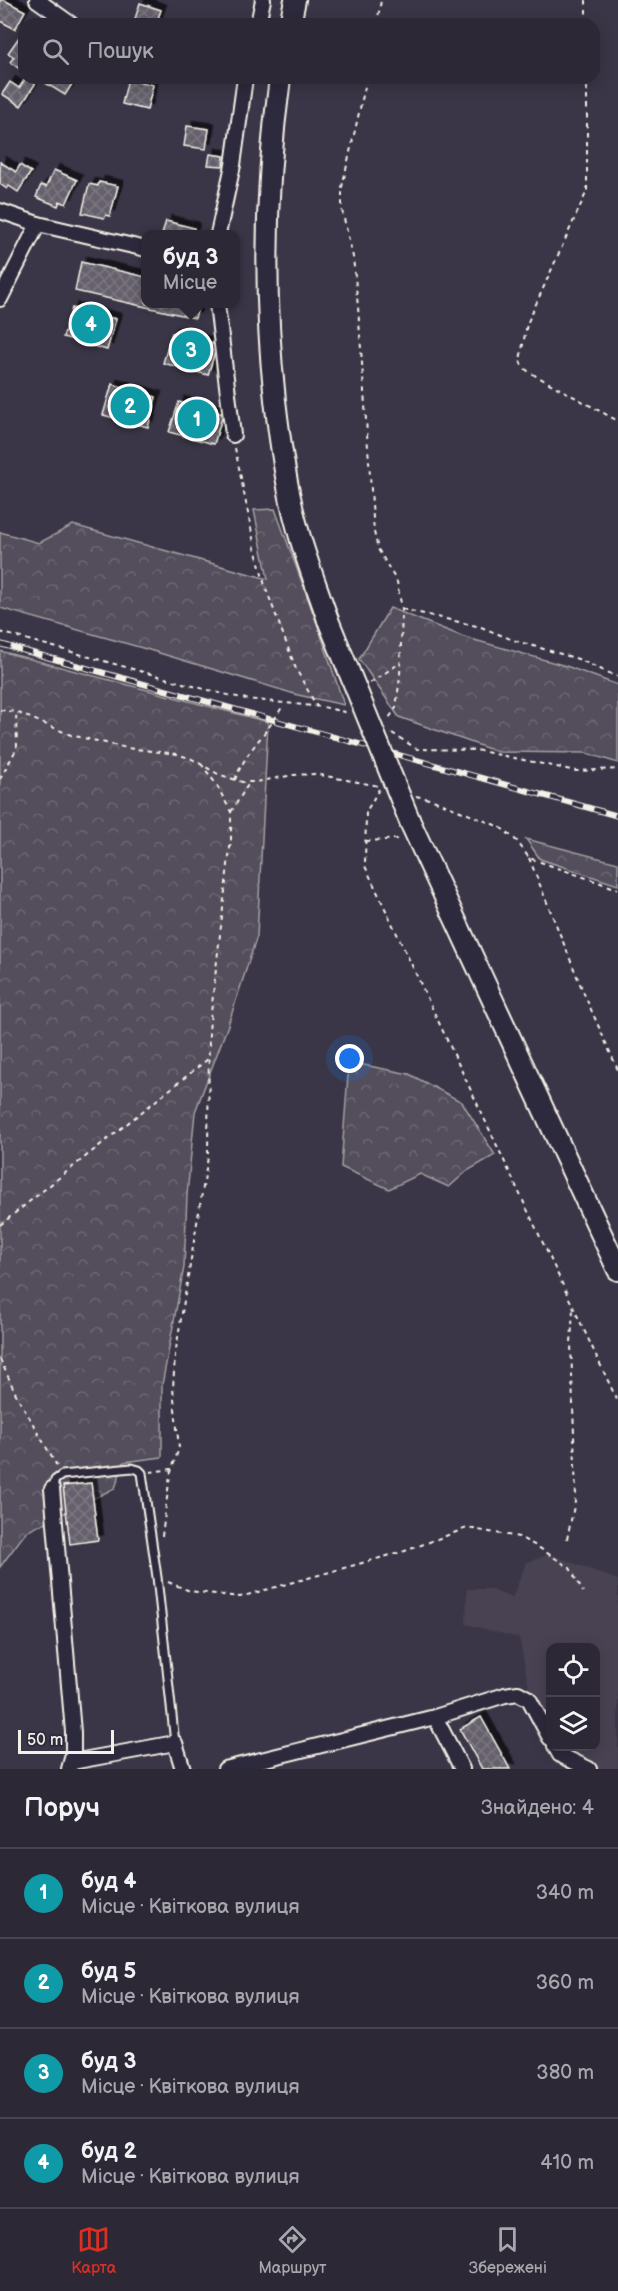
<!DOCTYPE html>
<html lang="uk">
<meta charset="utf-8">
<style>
body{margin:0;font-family:"Balsamiq Sans",sans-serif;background:#34303d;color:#f1f3f6}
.controls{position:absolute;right:18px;bottom:18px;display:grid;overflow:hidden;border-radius:12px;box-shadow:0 3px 15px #0003}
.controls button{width:54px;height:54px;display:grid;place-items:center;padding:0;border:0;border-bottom:2px solid #484450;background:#2c2835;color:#f1f3f6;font:30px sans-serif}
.scale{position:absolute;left:18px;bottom:15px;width:96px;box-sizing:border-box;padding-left:6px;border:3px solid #f4f1e8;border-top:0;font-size:16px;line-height:21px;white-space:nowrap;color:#f4f1e8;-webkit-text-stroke:4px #2f2a3d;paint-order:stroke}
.you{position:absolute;left:350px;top:1059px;width:21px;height:21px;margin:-15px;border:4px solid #fff;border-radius:50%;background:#1a73e8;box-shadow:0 0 0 9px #1a73e833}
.badge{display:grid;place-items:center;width:39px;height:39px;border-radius:50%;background:#d93025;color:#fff;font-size:20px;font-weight:700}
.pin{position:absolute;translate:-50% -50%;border:3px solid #fff;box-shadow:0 2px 6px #0006}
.popup{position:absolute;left:141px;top:230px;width:99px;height:78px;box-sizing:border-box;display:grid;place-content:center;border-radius:12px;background:#2c2835;filter:drop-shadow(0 2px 4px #0005);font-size:20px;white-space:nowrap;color:#a6a6ad}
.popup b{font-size:22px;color:#f1f3f6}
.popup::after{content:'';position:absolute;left:50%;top:100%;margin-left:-12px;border:12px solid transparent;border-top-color:#2c2835}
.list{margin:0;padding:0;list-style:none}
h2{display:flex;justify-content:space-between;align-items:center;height:78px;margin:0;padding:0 24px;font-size:26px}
h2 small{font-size:20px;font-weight:400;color:#a6a6ad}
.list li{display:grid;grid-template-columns:39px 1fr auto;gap:18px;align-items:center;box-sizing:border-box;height:90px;padding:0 24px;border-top:2px solid #484450}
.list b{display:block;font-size:22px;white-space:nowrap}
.list p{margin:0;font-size:20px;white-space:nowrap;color:#a6a6ad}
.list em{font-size:20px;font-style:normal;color:#a6a6ad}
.icon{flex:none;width:33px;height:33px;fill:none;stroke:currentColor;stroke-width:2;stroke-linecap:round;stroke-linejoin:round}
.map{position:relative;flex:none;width:618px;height:1769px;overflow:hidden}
.search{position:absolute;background:#2c2835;box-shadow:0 3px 15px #0003;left:18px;right:18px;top:18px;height:66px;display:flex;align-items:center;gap:15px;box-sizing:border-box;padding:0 21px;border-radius:18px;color:#a6a6ad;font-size:22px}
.sheet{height:438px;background:#2c2835}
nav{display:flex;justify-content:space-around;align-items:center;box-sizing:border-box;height:84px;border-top:2px solid #484450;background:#2c2835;font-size:16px;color:#a6a6ad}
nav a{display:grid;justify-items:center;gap:3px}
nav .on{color:#d93025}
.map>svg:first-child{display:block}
</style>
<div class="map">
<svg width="618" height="1769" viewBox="0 0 618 1769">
<defs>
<pattern id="forest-crowns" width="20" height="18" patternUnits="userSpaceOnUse" patternTransform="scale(1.5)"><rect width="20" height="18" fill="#534e5c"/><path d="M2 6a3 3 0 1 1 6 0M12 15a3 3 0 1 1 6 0" fill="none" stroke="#6c6873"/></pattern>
<pattern id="building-cross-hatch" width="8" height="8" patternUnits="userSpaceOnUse" patternTransform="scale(1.5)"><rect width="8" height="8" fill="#65616c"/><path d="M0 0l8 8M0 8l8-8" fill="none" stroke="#7c7881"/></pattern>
<filter id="shadow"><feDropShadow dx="5.5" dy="-5.5" stdDeviation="0" flood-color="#0009"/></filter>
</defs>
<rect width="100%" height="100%" fill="#3b3647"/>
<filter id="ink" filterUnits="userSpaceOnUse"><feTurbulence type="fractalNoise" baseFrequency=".0167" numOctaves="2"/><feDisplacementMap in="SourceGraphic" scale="12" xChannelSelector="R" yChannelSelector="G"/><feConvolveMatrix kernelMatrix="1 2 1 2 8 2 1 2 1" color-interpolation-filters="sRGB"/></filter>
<g filter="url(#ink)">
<polygon fill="#484352" points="550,1554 618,1580 618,1769 595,1769 558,1747 596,1746 596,1648 550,1648 550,1733 531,1696 519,1638 466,1624 467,1589 489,1589 512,1598 526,1563"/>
<g fill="url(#forest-crowns)" stroke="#a4a0a2" stroke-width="1.5">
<polygon points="275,509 319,629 344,705 298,695 146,649 0,608 0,532 39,543 73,525 268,579 254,510"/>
<polygon points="390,608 464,637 566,666 618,685 618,763 586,753 498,752 399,717 359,659"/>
<polygon points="0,651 268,722 257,936 228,1025 195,1112 187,1195 184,1267 162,1385 162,1457 124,1462 115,1488 26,1532 0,1567"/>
<polygon points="526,839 618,863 618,885 540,859"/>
<polygon points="349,1062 409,1074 462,1102 495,1155 467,1171 449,1187 420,1174 389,1189 341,1167"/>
</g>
<g fill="url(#building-cross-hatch)" stroke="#f4f1e8" stroke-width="1.5" filter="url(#shadow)">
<polygon points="0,0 4,0 25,11 15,29 0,21"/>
<polygon points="140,3 161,10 156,24 134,22"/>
<polygon points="24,30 24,72 10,62 14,57 8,53"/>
<polygon points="26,78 33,78 37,81 21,106 2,94 10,82 19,88"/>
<polygon points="44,78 76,78 65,95 42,81"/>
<polygon points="128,79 153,85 147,110 122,104"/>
<polygon points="187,126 209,129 206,149 184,146"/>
<polygon points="210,154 224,156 223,166 208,165"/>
<polygon points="0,162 16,172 20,165 31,172 18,192 9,186 7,189 0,184"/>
<polygon points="54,170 77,180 66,204 60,201 58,206 36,197 41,185 46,187"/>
<polygon points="99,182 118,186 110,216 106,215 104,218 82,213 89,184 98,186"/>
<polygon points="166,221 194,228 193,234 162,234"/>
<polygon points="81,262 146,277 146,304 199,304 195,318 75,291"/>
<polygon points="72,308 116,319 107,350 63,337"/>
<polygon points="172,333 217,345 208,375 163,363"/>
<polygon points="112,384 156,397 148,427 103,415"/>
<polygon points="179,402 223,414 214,444 169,432"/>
<polygon points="91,1483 98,1540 70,1544 63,1486"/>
<polygon points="481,1717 510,1769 482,1769 460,1729"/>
</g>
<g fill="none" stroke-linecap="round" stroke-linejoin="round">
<g stroke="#f4f1e8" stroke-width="11">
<polyline id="lane" points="52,1489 55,1480 62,1475 132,1468 139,1470 142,1473 157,1577 175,1743"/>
</g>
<g stroke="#f4f1e8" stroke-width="18">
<g id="street">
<polyline points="37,0 71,24"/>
<polyline points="258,24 263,0"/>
<polyline points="0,211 38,224 146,249"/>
<polyline points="218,234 233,165 245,78"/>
<polyline points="0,299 38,224"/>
<polyline points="217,304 233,435"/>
<polyline points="52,1489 73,1732 73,1755 69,1769"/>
<polyline points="435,1717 462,1769"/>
<polyline points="555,1746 560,1755 589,1769"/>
<polyline points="72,1762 175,1743 183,1769"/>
<polyline points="225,1769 435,1717 505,1695 518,1693 529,1699 550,1738"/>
</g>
</g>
<g stroke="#f4f1e8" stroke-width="24">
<g id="secondary">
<polyline points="290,24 295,0"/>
<path d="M280 78C265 186 263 291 275 400 280 443 286 488 298 530 306 560 318 590 328 620"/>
<polyline points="411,824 618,1270"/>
</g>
</g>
<g stroke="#f4f1e8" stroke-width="2" stroke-dasharray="4.5 4.5" stroke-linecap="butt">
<polyline points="586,0 586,24"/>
<polyline points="377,24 381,0"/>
<polyline points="367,78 342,187 342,210 353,257 358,307 374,532 378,549 397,582 402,609 400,676 396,708 387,721"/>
<polyline points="587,78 587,191 527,324 520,360 522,366 529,372 618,421"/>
<polyline points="235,448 255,548 265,586 296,669 317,707"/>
<polyline points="402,609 481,627 513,640 578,659 618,677"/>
<polyline points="0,632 215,692 246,699 323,707 349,713"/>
<polyline points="370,683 400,663"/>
<polyline points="0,710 16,712 71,735 127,748 177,754 192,759 218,774 242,782 256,782 293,775 315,774 379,786"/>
<polyline points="392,733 417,749 476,750 576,771 618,769"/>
<polyline points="0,779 17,748 16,712"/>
<path d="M235 780C245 751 269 732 283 705"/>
<polyline points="379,789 366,812 365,866 618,1402"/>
<polyline points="416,796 433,800 500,827 517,841 529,858 618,889"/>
<polyline points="231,812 249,783"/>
<polyline points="366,841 399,839"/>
<polyline points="529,858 585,996 618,1070"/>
<polyline points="0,1225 208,1059"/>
<polyline points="0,1359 16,1394 58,1468"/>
<polyline points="150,1472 172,1469"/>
<polyline points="162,1536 170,1475 179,1448 173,1389 175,1355 208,1157 209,1030 231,839 231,812 216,784 202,765"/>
<polyline points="567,1539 576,1497 571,1343 573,1309"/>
<polyline points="168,1582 190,1591 240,1597 405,1551 467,1528 519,1537 538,1547 570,1568 583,1592"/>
</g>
<use href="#lane" stroke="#2f2a3d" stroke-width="7"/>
<use href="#street" stroke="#2f2a3d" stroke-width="14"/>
<use href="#secondary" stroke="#2f2a3d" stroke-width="20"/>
<g stroke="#f4f1e8" stroke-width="6">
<polyline id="rail" points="0,644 618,816"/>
</g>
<use href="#rail" stroke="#2f2a3d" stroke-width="4" stroke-dasharray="11" stroke-linecap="butt"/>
<g stroke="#f4f1e8" stroke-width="24" stroke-linecap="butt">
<polyline id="secondary-bridge" points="328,620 411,824"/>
</g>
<use href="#secondary-bridge" stroke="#2f2a3d" stroke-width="20"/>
</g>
</g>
</svg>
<div class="controls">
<button><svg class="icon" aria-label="locate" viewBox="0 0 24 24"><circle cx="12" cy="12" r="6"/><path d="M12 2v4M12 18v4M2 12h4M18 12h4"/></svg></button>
<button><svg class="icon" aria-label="layers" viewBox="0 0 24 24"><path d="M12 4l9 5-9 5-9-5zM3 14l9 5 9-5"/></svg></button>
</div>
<div class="scale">50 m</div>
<div class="you"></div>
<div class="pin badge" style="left:197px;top:419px;background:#0f9aa8">1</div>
<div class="pin badge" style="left:130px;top:406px;background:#0f9aa8">2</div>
<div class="pin badge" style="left:191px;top:350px;background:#0f9aa8">3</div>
<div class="popup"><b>буд 3</b>Місце</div>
<div class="pin badge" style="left:91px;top:324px;background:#0f9aa8">4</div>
<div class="search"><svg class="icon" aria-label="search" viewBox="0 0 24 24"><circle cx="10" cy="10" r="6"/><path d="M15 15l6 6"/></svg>Пошук</div>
</div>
<section class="sheet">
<h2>Поруч<small>Знайдено: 4</small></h2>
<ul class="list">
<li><span class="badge" style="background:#0f9aa8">1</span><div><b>буд 4</b><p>Місце · Квіткова вулиця</p></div><em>340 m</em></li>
<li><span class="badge" style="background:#0f9aa8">2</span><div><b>буд 5</b><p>Місце · Квіткова вулиця</p></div><em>360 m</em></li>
<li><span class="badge" style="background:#0f9aa8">3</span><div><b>буд 3</b><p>Місце · Квіткова вулиця</p></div><em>380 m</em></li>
<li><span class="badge" style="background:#0f9aa8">4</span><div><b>буд 2</b><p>Місце · Квіткова вулиця</p></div><em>410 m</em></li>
</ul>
</section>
<nav>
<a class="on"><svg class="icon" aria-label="map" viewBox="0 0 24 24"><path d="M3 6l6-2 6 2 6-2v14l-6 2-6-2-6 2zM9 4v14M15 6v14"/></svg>Карта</a>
<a><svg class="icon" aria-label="directions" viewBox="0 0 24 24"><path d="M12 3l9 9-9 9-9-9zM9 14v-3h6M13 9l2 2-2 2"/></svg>Маршрут</a>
<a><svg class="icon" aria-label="saved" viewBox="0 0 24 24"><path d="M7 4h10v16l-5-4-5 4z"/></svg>Збережені</a>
</nav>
